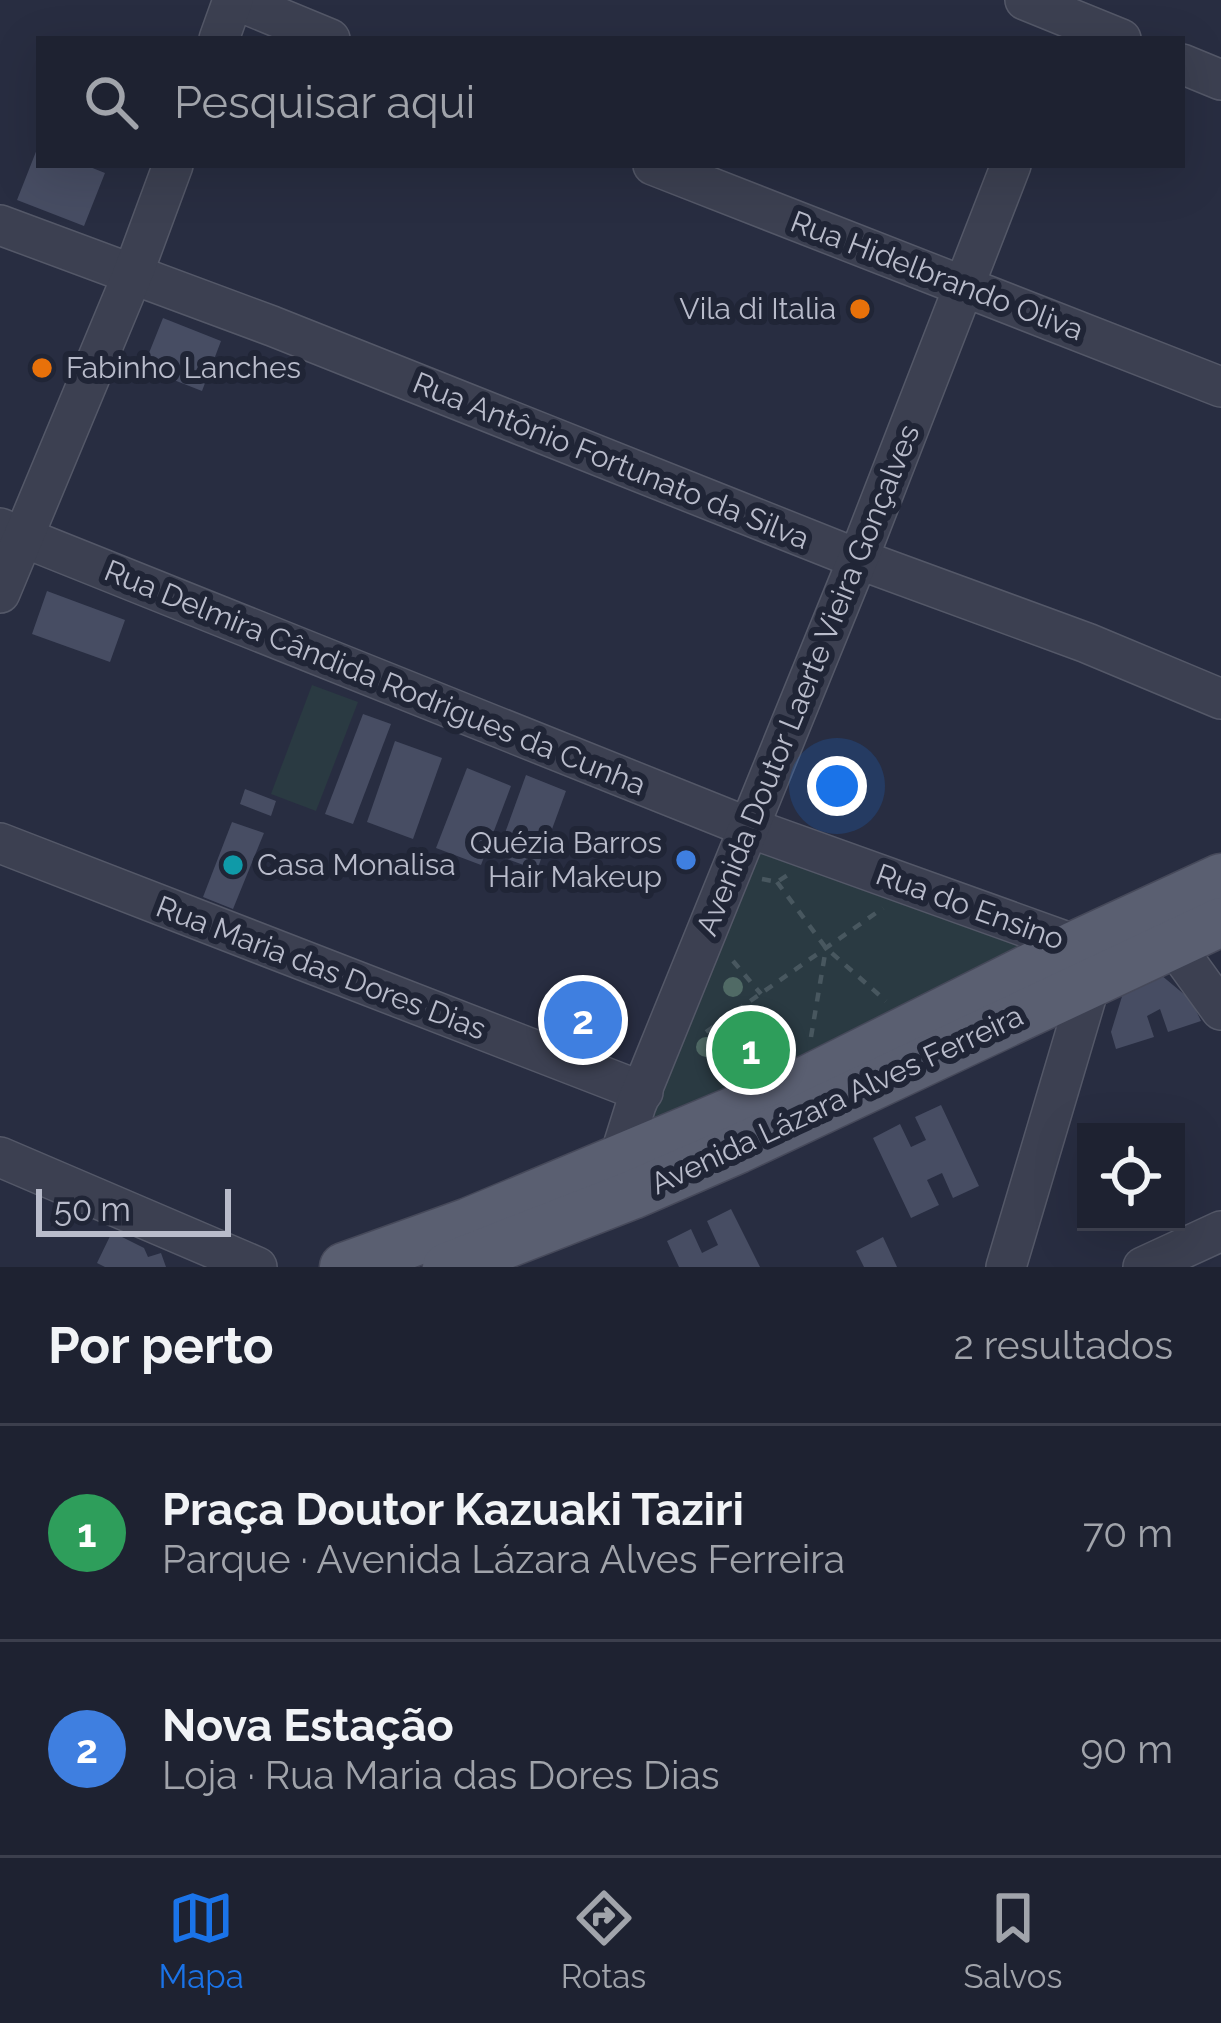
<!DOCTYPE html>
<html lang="pt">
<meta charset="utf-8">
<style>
body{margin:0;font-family:Raleway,sans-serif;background:#262a39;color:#f1f3f6}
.controls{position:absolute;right:36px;bottom:36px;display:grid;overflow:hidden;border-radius:0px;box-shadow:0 12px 48px #0002}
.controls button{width:108px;height:108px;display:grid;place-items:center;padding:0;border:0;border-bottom:3px solid #3c3f4d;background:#1e2231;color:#f1f3f6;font:60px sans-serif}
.scale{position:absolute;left:36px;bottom:30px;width:195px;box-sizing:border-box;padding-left:12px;border:6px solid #b9bccb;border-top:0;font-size:33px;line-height:42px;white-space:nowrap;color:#b9bccb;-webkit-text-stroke:9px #202536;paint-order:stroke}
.you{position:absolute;left:837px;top:786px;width:42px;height:42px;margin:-30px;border:9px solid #fff;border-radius:50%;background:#1a73e8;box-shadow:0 0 0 18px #1a73e833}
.badge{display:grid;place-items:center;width:78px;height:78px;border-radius:50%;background:#1a73e8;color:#fff;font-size:39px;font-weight:700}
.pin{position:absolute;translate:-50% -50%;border:6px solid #fff;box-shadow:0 3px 12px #0006}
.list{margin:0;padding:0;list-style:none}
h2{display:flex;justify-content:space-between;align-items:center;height:156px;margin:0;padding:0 48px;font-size:51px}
h2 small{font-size:39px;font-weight:400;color:#a1a4ab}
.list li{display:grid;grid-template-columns:78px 1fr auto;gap:36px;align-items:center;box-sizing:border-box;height:216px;padding:0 48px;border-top:3px solid #3c3f4d}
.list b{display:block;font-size:45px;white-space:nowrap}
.list p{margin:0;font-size:39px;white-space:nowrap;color:#a1a4ab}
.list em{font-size:39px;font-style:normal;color:#a1a4ab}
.icon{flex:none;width:66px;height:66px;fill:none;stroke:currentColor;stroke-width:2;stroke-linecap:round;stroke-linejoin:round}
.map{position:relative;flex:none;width:1221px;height:1267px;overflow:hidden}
.search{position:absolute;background:#1e2231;box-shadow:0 12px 48px #0002;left:36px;right:36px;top:36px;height:132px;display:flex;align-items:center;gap:30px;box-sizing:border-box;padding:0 42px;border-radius:0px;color:#a1a4ab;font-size:45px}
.sheet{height:588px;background:#1e2231}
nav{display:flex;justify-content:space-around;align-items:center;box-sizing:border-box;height:168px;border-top:3px solid #3c3f4d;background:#1e2231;font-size:33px;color:#a1a4ab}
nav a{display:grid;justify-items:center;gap:6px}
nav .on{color:#1a73e8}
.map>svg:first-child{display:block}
</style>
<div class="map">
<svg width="1221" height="1267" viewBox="0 0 1221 1267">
<rect width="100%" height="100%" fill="#282d41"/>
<g fill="#2a3a42">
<polygon points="312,685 358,702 316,811 271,794"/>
<polygon points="750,828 1073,942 613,1159"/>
</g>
<g fill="#474d63">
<polygon points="39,144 39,165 85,165 105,173 84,226 17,200"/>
<polygon points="163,318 221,341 202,391 143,368"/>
<polygon points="47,591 125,620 110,662 32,634"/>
<polygon points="363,714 391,724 353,824 325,814"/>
<polygon points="395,741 442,758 413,839 367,822"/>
<polygon points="467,768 511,786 481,865 436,848"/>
<polygon points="526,775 566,791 537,870 497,855"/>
<polygon points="245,789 276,801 271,816 240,804"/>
<polygon points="232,822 264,833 233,909 203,897"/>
<polygon points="1161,975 1191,1000 1201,1021 1168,1032 1160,1009 1147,1016 1154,1037 1116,1049 1111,1032 1124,990"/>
<polygon points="941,1105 979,1186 953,1198 942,1173 927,1180 939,1205 911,1218 873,1138 900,1124 911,1147 926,1140 915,1117"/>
<polygon points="731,1209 760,1267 679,1267 667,1241 691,1229 702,1253 718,1245 707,1221"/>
<polygon points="112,1232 144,1248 148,1257 161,1253 166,1267 105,1267 97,1263"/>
<polygon points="883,1237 897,1267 864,1267 856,1251"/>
</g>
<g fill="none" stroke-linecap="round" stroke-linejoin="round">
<g stroke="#545868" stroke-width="42">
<g id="minor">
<polyline points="236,0 330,39"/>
<polyline points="1025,0 1121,39"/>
<polyline points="219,39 233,0"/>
<polyline points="1182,64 1221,80"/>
<polyline points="653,165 1221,387"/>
<polyline points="0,225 272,326 858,559 1087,643 1221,699"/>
<polyline points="0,528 750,828 1076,945 1091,981 1006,1267"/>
<polyline points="0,593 132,276 173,165"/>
<polyline points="0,843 643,1092"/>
<polyline points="1174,945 1221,1010"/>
<polyline points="0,1157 257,1267"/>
<polyline points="624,1176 618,1162 636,1105 858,559 1011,165"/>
<polyline points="1143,1267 1221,1231"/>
</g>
</g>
<g stroke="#46495a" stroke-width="51">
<g id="major">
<polyline points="344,1267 469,1222 803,1082 1076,945 1221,878"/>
<polyline points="447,1267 632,1195 738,1149 1221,922"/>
</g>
</g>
<g stroke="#48575f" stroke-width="4.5" stroke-dasharray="9 9" stroke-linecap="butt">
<polyline points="762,879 777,882 789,874"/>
<polyline points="777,882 826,948 886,1001"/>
<polyline points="733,961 761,994"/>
<polyline points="706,1032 883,908"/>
<polyline points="811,1037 826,948"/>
</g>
<use href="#minor" stroke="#3c4051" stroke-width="39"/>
<use href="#major" stroke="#5a5f71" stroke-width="48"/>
</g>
<g fill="#506a65">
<circle cx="733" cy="987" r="10"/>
<circle cx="706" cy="1047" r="10"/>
<circle cx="727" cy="1072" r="10"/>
</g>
<g fill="#e8710a" stroke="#202536" stroke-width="4.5">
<circle cx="860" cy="309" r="12"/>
<circle cx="42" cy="368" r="12"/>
</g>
<circle fill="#3f7fe0" stroke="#202536" stroke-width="4.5" cx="686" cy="860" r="12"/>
<circle fill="#0f9aa8" stroke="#202536" stroke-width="4.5" cx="233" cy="865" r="12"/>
<g text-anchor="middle" stroke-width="12" stroke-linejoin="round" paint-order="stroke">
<g font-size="30" fill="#b9bccb" stroke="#202536">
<text transform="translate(937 276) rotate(21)" y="10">Rua Hidelbrando Oliva</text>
<text transform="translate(611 461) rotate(22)" y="10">Rua Antônio Fortunato da Silva</text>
<text transform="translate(375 678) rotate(22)" y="10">Rua Delmira Cândida Rodrigues da Cunha</text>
<text transform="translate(808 680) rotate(-68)" y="10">Avenida Doutor Laerte Vieira Gonçalves</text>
<text transform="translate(970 907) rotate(20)" y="10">Rua do Ensino</text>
<text transform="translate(321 968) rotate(21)" y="10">Rua Maria das Dores Dias</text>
<text transform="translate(837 1100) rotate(-25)" y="10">Avenida Lázara Alves Ferreira</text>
</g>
<g font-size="30" fill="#b9bccb" stroke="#202536" text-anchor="end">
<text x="836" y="319">Vila di Italia</text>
<text x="66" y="378" text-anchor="start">Fabinho Lanches</text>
<text x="662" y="853">Quézia Barros<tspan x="662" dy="34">Hair Makeup</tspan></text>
<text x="257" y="875" text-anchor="start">Casa Monalisa</text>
</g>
</g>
</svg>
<div class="controls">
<button><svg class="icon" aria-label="locate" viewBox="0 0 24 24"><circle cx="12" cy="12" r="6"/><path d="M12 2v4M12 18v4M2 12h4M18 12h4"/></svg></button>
</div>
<div class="scale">50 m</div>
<div class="you"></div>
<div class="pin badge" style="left:751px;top:1050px;background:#2e9e5b">1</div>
<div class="pin badge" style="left:583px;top:1020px;background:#3f7fe0">2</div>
<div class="search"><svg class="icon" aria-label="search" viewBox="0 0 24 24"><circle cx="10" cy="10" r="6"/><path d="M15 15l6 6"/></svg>Pesquisar aqui</div>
</div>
<section class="sheet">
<h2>Por perto<small>2 resultados</small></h2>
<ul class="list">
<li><span class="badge" style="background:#2e9e5b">1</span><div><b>Praça Doutor Kazuaki Taziri</b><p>Parque · Avenida Lázara Alves Ferreira</p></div><em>70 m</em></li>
<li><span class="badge" style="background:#3f7fe0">2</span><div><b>Nova Estação</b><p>Loja · Rua Maria das Dores Dias</p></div><em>90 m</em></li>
</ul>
</section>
<nav>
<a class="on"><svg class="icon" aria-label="map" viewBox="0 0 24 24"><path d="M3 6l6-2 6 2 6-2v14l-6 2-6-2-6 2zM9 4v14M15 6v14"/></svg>Mapa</a>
<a><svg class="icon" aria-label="directions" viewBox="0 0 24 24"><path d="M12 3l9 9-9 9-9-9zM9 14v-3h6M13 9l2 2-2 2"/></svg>Rotas</a>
<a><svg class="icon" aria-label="saved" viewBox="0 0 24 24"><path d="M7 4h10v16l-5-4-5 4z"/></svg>Salvos</a>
</nav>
